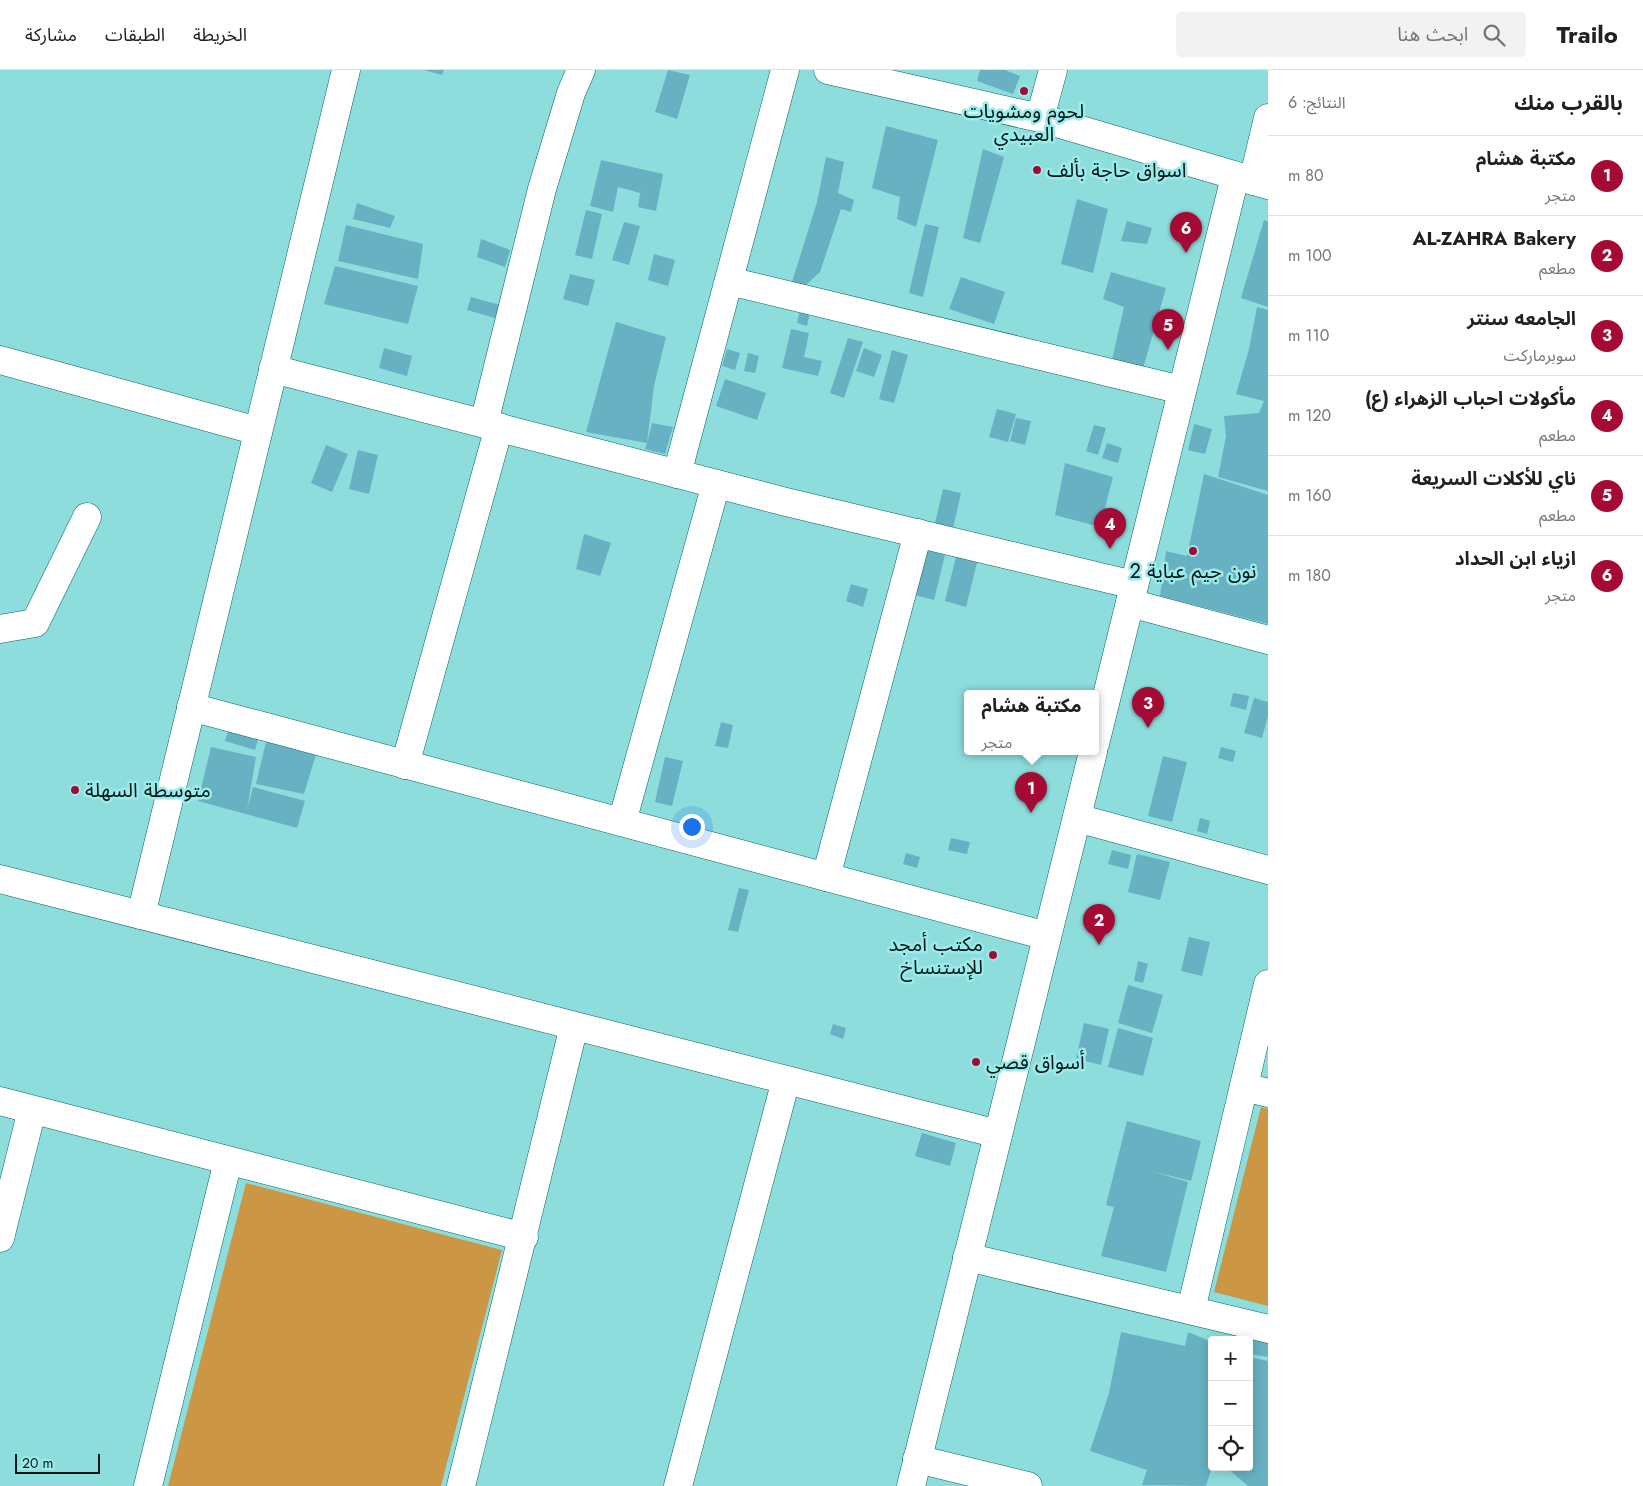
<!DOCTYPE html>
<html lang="ar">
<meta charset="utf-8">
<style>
body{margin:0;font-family:Jost,"Noto Sans Arabic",sans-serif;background:#f2f2f2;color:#202124;direction:rtl}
.controls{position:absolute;right:15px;bottom:15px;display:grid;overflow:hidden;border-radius:5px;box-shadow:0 2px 12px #0003}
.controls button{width:45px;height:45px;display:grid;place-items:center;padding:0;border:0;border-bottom:1px solid #e0e0e0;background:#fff;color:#202124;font:25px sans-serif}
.scale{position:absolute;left:15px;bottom:12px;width:85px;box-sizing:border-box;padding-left:5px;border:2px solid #001717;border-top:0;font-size:14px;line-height:18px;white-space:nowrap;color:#001717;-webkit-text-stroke:4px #9bebea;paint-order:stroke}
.you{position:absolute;left:691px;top:756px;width:18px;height:18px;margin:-12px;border:4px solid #fff;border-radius:50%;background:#1a73e8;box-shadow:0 0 0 8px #1a73e833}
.badge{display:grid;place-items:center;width:32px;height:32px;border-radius:50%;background:#a50a35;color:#fff;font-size:16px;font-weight:700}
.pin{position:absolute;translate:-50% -41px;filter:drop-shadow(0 1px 2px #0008)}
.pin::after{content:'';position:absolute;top:26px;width:18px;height:15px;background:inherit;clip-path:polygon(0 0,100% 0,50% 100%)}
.popup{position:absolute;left:964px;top:620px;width:135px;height:65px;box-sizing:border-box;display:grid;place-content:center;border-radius:5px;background:#fff;filter:drop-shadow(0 1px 4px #0005);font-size:16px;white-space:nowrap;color:#757577}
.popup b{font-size:19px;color:#202124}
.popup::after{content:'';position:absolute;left:50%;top:100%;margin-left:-10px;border:10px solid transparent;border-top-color:#fff}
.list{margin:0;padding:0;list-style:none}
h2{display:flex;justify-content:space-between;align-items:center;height:65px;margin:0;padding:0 20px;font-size:21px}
h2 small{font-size:16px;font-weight:400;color:#757577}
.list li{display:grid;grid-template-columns:32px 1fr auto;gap:15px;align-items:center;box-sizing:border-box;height:80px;padding:0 20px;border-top:1px solid #e0e0e0}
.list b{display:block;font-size:19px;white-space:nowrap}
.list p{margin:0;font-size:16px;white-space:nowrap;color:#757577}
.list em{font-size:16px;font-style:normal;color:#757577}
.icon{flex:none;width:28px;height:28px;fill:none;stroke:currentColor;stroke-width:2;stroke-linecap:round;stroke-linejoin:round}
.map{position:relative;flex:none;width:1268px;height:1416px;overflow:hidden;direction:ltr}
header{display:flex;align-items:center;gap:30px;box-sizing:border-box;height:70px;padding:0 25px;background:#fff;border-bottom:1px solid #e0e0e0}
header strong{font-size:24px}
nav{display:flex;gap:28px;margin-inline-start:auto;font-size:18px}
.search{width:350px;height:45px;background:#f2f2f2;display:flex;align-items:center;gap:12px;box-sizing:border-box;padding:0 18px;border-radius:5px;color:#757577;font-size:19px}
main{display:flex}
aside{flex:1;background:#fff}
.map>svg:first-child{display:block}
</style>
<header>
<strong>Trailo</strong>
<div class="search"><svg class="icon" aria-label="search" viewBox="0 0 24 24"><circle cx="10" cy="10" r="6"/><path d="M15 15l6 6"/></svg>ابحث هنا</div>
<nav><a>الخريطة</a><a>الطبقات</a><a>مشاركة</a></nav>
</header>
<main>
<aside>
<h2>بالقرب منك<small>النتائج: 6</small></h2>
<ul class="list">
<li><span class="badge">1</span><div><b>مكتبة هشام</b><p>متجر</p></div><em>80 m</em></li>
<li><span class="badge">2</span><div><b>AL-ZAHRA Bakery</b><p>مطعم</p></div><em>100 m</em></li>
<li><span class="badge">3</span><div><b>الجامعه سنتر</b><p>سوبرماركت</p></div><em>110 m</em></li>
<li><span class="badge">4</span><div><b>مأكولات احباب الزهراء (ع)</b><p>مطعم</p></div><em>120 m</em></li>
<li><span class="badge">5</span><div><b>ناي للأكلات السريعة</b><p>مطعم</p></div><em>160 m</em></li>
<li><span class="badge">6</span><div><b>ازياء ابن الحداد</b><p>متجر</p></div><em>180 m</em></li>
</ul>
</aside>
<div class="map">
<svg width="1268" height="1416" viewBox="0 0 1268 1416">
<rect width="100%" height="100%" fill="#8edddd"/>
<g fill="#cc9745">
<polygon points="1261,1037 1268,1039 1268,1236 1214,1222"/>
<polygon points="246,1113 502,1180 441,1416 168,1416"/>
</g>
<g fill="#68b1c3">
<polygon points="424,0 444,0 442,5"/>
<polygon points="668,0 690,5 677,49 655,42"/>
<polygon points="980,0 1005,0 1020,6 1013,24 977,11"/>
<polygon points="886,56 938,70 916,157 897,149 900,127 872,118"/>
<polygon points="983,79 1004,87 980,173 963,168"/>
<polygon points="826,87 844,92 838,123 854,130 851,142 841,139 820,202 805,216 792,212 817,132"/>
<polygon points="601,90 663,104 656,141 638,137 642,111 640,123 618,117 613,142 590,136"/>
<polygon points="1077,129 1108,139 1093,203 1061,194"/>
<polygon points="357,133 395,146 390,158 353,149"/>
<polygon points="586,140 602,144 592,189 575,185"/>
<polygon points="1264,150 1268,152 1268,237 1241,228"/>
<polygon points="1127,151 1152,158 1147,174 1121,171"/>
<polygon points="624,152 640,156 629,195 612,190"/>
<polygon points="925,154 939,157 923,227 909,223"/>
<polygon points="346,155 423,174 418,209 338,191"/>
<polygon points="481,169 510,180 505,197 477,187"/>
<polygon points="654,184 675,190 668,216 648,210"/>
<polygon points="335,196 418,216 408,254 324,234"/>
<polygon points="1111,202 1166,218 1142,302 1111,294 1124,237 1103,229"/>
<polygon points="570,204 595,210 588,236 563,229"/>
<polygon points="961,207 1005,222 994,254 949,239"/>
<polygon points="471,227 500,235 495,248 467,240"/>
<polygon points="1257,237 1268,240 1268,421 1218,407 1226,366 1224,346 1259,343 1264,331 1236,324 1249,279"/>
<polygon points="800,240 810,242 807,256 797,253"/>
<polygon points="616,252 666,267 654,316 647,373 652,353 673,357 665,384 645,379 647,373 586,362"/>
<polygon points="791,259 809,263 804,287 822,291 818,306 782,298"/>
<polygon points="848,268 863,272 844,328 830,323"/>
<polygon points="384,278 412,286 407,306 379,298"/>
<polygon points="864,278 882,285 874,307 856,301"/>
<polygon points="727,279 740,283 735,300 722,296"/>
<polygon points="892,280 908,285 894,333 879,329"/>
<polygon points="748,283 759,286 755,303 744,301"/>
<polygon points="725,309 766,323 757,350 716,336"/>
<polygon points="997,339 1016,344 1008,372 989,367"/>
<polygon points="1016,348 1031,351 1025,375 1010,371"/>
<polygon points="1194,354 1212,359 1205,384 1188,380"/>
<polygon points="1094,355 1106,358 1098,385 1086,381"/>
<polygon points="1107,373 1122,378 1118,393 1102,388"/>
<polygon points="326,375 348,384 332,422 311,413"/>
<polygon points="358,380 378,385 369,424 349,419"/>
<polygon points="1065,393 1113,407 1100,457 1055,445"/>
<polygon points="1204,404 1268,425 1268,554 1160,526 1166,481 1187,486"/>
<polygon points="943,419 961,423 953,458 935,453"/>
<polygon points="584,464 611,473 600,506 576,499"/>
<polygon points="921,479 945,485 934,530 911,524"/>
<polygon points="957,483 978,489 966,537 945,531"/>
<polygon points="851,514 868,519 863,537 846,531"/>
<polygon points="1233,623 1249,626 1246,640 1230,636"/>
<polygon points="1254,628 1268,632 1268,646 1262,668 1244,663"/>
<polygon points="721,652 733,655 728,678 715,676"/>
<polygon points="230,654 260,663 255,680 225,671"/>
<polygon points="267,668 318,678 304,724 256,714"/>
<polygon points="211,677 256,687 247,740 253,717 305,731 297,758 198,731"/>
<polygon points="1221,677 1236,681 1233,692 1218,688"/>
<polygon points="1163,686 1187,692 1172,752 1148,746"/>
<polygon points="665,687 683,691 672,736 655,732"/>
<polygon points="1200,748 1210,751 1207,764 1197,761"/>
<polygon points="951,768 970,772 967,784 948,780"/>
<polygon points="1112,780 1131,785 1128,799 1108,794"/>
<polygon points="906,783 920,787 917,798 903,794"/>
<polygon points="1137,784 1170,792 1160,830 1128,822"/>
<polygon points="739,818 749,820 738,862 728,860"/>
<polygon points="1189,867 1210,872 1202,906 1181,901"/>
<polygon points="1138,891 1148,894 1143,913 1134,911"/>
<polygon points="1128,915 1163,925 1152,963 1118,953"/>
<polygon points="1084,953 1109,959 1101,995 1076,989"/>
<polygon points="833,954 846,958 843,969 830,964"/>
<polygon points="1118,958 1153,968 1143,1006 1108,997"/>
<polygon points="1127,1051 1201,1071 1191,1111 1151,1101 1188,1112 1166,1202 1101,1186 1114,1137 1106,1135"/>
<polygon points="922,1063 956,1073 950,1096 915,1086"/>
<polygon points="1121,1262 1185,1276 1188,1262 1212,1272 1212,1397 1206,1416 1142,1415 1147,1400 1090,1381 1109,1323"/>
<polygon points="1248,1264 1268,1268 1268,1287 1249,1284"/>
<polygon points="1249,1287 1268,1291 1268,1416 1248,1416 1226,1397 1249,1397"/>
</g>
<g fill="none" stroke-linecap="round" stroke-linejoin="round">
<g stroke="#006465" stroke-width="29">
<g id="minor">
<polyline points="828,0 1040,48 1268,115"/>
<polyline points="1040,48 1053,0"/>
<polyline points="1253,111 1268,48"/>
<polyline points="729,211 1182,320"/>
<polyline points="0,290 258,361"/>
<polyline points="273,299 786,432 1134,515"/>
<polyline points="484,353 542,119 571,23 581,0"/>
<polyline points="677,404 785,0"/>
<polyline points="1130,533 1268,570"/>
<polyline points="0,559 35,553 87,447"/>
<polyline points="191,637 1047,866"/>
<polyline points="1095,674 1235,107"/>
<polyline points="405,695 499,357"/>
<polyline points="1077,748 1268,800"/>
<polyline points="622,752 716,414"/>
<polyline points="826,807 918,463"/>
<polyline points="0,809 998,1064"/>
<polyline points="141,845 346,0"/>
<polyline points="1244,1017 1268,1023"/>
<polyline points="0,1031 524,1167"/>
<polyline points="0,1168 32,1040"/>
<polyline points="967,1187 1268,1259"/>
<polyline points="1191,1240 1268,914"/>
<polyline points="917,1389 1028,1416"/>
<polyline points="148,1416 228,1091"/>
<polyline points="461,1416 574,956"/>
<polyline points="678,1416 786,1010"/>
<polyline points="911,1416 1093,682"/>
</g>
</g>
<use href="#minor" stroke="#fff" stroke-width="28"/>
</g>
<g fill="#a50a35" stroke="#9bebea" stroke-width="2">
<circle cx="1024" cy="21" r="5"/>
<circle cx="1037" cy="100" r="5"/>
<circle cx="1193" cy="481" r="5"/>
<circle cx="75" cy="720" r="5"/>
<circle cx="993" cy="885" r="5"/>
<circle cx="976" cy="992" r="5"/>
</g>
<g text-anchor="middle" stroke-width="5" stroke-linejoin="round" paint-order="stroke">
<g font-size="20" fill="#001717" stroke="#9bebea" text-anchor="start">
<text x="1024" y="48" text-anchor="middle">لحوم ومشويات<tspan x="1024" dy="23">العبيدي</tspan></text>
<text x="1047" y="107">اسواق حاجة بألف</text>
<text x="1193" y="508" text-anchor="middle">نون جيم عباية 2</text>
<text x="85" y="727">متوسطة السهلة</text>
<text x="983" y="881" text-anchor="end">مكتب أمجد<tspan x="983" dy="23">للإستنساخ</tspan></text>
<text x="986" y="999">أسواق قصي</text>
</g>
</g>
</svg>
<div class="controls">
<button>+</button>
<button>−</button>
<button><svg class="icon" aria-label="locate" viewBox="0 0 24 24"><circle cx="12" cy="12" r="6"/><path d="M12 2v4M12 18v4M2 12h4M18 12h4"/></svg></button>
</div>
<div class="scale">20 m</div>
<div class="you"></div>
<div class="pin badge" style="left:1031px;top:743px">1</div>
<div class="popup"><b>مكتبة هشام</b>متجر</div>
<div class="pin badge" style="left:1099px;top:875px">2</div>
<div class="pin badge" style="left:1148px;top:658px">3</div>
<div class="pin badge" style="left:1110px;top:479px">4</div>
<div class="pin badge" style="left:1168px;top:280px">5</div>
<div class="pin badge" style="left:1186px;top:183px">6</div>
</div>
</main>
